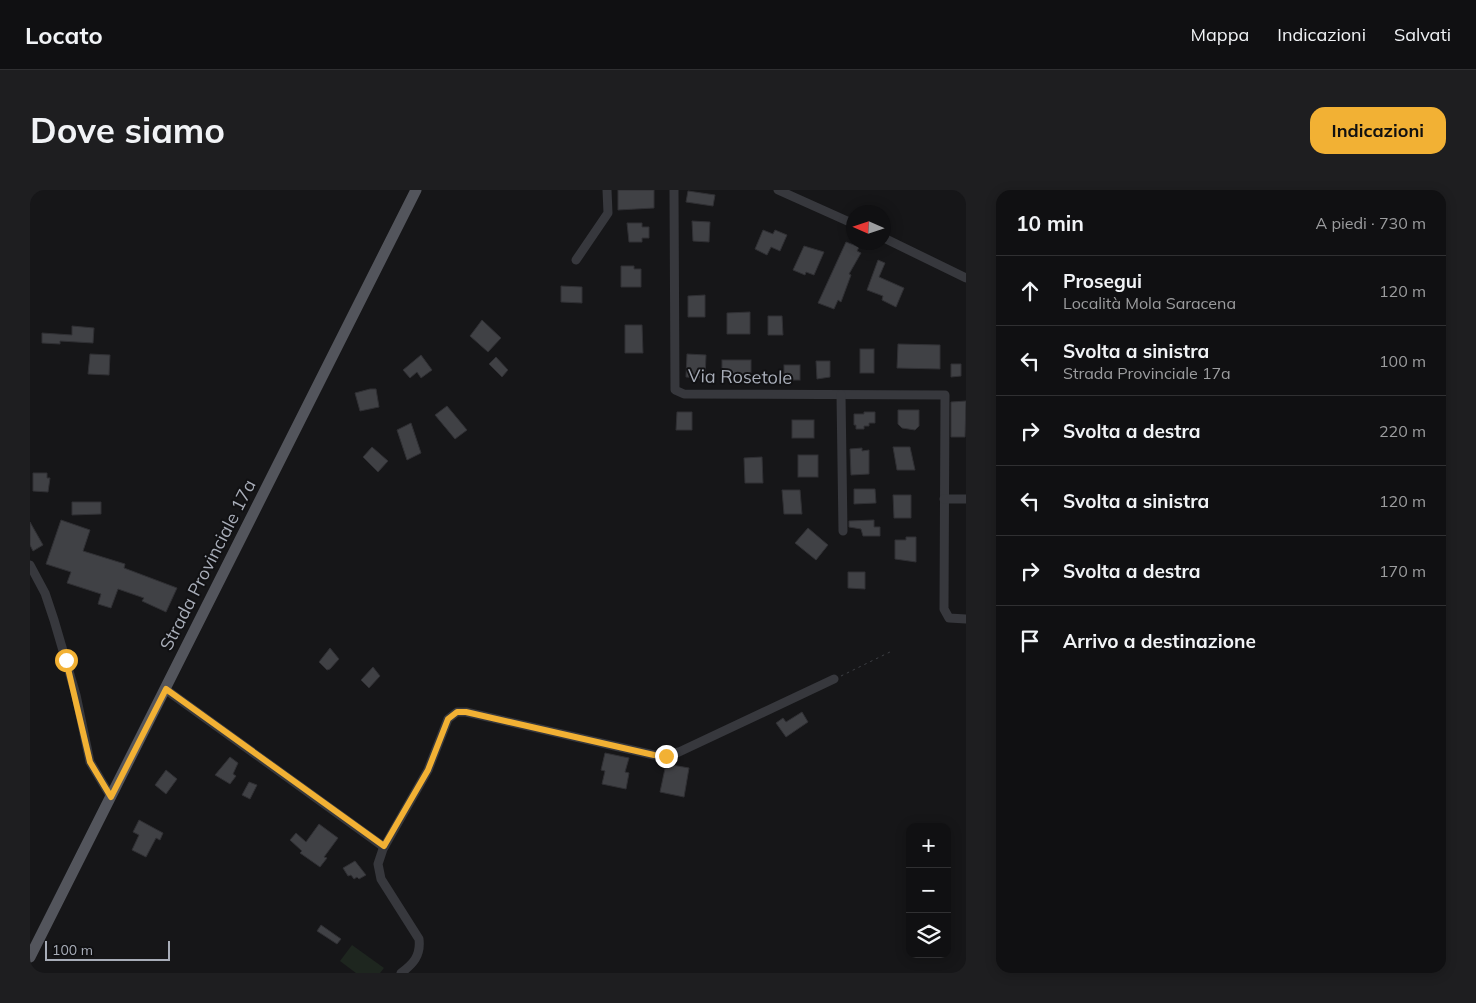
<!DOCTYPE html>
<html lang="it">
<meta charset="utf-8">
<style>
body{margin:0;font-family:Mulish,sans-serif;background:#1e1e20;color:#f1f3f6}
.controls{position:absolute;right:15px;bottom:15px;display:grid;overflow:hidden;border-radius:10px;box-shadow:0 2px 12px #0003}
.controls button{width:45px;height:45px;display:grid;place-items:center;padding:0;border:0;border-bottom:1px solid #303032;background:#101012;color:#f1f3f6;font:25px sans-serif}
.compass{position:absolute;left:816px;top:15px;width:45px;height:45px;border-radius:50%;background:#101012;box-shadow:0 2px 12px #0003;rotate:273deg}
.scale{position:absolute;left:15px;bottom:12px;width:125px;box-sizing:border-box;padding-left:5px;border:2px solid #a8adb8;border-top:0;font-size:14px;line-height:18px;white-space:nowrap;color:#a8adb8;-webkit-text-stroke:4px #111113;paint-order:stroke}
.stop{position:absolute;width:15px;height:15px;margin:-11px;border:4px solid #f2b134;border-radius:50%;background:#fff}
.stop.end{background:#f2b134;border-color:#fff;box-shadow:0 1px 5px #0008}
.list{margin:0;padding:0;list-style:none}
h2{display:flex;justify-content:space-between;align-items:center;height:65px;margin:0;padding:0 20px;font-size:21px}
h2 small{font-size:16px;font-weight:400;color:#9c9d9f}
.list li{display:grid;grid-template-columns:32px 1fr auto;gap:15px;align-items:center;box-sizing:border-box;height:70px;padding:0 20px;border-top:1px solid #303032}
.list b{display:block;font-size:19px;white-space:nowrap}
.list p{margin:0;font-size:16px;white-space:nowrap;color:#9c9d9f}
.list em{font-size:16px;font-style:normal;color:#9c9d9f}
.icon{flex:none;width:28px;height:28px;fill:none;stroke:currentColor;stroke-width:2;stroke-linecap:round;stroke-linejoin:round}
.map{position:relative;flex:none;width:936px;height:783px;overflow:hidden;border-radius:15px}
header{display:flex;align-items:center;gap:30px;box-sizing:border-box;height:70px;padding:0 25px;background:#101012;border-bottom:1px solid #303032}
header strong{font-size:24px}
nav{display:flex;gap:28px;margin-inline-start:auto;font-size:18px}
.intro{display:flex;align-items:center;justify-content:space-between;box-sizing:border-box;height:120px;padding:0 30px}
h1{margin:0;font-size:35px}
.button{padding:12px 22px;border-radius:15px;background:#f2b134;color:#111;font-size:18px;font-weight:700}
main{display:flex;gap:30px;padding:0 30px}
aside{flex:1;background:#101012;border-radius:15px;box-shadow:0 2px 12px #0003}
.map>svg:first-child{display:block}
</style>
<header>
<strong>Locato</strong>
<nav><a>Mappa</a><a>Indicazioni</a><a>Salvati</a></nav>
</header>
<div class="intro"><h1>Dove siamo</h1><a class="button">Indicazioni</a></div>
<main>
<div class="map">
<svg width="936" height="783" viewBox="0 0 936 783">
<rect width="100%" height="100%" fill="#161618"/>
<polygon fill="#1e261f" points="322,755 354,778 350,783 326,783 310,771"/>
<g fill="#404145" stroke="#303034">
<polygon points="588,0 624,0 624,18 588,20"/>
<polygon points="658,1 685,5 683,16 656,12"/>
<polygon points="662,31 680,32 679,52 663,51"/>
<polygon points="597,33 612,33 612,37 619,37 619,48 612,48 612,52 599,52"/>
<polygon points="733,40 743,44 745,40 757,45 750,61 741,57 737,65 725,59"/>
<polygon points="816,52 829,57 827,61 831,63 819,84 821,85 811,112 808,110 804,119 788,113"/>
<polygon points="774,56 794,62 784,85 776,82 775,85 763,80"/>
<polygon points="848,70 855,73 849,87 874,98 866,117 852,110 853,106 837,100"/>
<polygon points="591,76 604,76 604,79 611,79 611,97 591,97"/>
<polygon points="531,96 552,97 552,113 531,112"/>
<polygon points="675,105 675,127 658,127 658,106"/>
<polygon points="720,122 720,144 697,144 697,123"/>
<polygon points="738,126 752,126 753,145 738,145"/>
<polygon points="452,130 471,148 458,162 440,146"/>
<polygon points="595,135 612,135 613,163 595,163"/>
<polygon points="42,136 64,138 63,153 30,151 30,154 12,153 12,143 42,145"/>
<polygon points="868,154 910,155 910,179 867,178"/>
<rect x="830" y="159" width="14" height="24"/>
<polygon points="60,164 80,165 79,185 58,184"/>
<polygon points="657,164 676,165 675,188 656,187"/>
<polygon points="391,165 402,180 391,188 387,182 380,188 373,180"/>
<polygon points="466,167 478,180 472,187 459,174"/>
<rect x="692" y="170" width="29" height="16"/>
<polygon points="786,171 800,171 800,187 787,189"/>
<polygon points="921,174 931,174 931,186 921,187"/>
<rect x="754" y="175" width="16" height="15"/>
<polygon points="340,199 346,199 349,217 330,221 325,203"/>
<polygon points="936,211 935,247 921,247 921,212"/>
<polygon points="417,216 437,240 425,249 405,225"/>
<polygon points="868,220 889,220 889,236 885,240 872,238 868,234"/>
<polygon points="647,222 662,222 662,240 646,240"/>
<polygon points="834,222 845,222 845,233 839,233 839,236 834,236 834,239 826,239 826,235 824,235 824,224 834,224"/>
<rect x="762" y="230" width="22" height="18"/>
<polygon points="381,233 391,263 377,270 367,240"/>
<polygon points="342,257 358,271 348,282 333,267"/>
<polygon points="863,257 880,257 885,280 867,280"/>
<polygon points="832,258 832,261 839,260 839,284 821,285 820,259"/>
<rect x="768" y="265" width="20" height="22"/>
<polygon points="732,267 733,293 715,293 714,268"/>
<polygon points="3,283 17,283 17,288 20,288 18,302 3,301"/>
<polygon points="824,299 845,299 846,313 824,314"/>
<polygon points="752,300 770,300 772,324 754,324"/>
<polygon points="863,305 881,305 881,328 864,328"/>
<polygon points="42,312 71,312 71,324 42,325"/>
<polygon points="31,330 60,340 53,361 95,374 94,378 147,398 136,422 112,411 114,408 88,399 81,418 68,414 71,404 37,393 41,382 16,374"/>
<polygon points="844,330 844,337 850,337 850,346 833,346 831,339 819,337 819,331"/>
<polygon points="0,332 13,355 3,361 0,355"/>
<polygon points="778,338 798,355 786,370 765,353"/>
<polygon points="876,347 886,347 886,372 865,369 865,350 876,350"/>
<polygon points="818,382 835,382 835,399 818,398"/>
<polygon points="300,458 309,469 300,479 297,480 289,472"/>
<polygon points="343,477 350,486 339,498 331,490"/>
<polygon points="772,522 778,532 756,547 746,533 753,528 756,532"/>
<polygon points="575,563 599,568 595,582 599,583 596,599 572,594 575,581 571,580"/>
<polygon points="200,567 208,573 203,584 206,586 200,594 185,585"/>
<polygon points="636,574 659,578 654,607 630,602"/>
<polygon points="136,580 147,589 136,604 125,595"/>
<polygon points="219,592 227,595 220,609 212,605"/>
<polygon points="109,630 133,643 130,650 126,648 116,667 102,660 109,645 103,642"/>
<polygon points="289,634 308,648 294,667 297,668 290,677 270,663 272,661 260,650 266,643 276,652"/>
<polygon points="325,671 336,685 329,689 327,687 324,689 321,685 318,686 313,678"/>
<polygon points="291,735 311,749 307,754 287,741"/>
</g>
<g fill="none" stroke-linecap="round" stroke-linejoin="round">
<polyline stroke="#3d3f44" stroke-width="1" stroke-dasharray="2.5 4" stroke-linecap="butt" points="811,486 862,461"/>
<g stroke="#37383d" stroke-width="9">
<polyline points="644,0 645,200 654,204 915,205 914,419 919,428 936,429"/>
<polyline points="748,0 824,34"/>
<polyline points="854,48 936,88"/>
<polyline points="546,70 578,23 577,0"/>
<polyline points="811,205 813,341"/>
<polyline points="914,309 936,309"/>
<polyline points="0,375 15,403 24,430 46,505 60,572 81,607"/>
<polyline points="135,499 354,657"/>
<path d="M371 783C383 774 391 766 389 749L351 689 348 674 353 659 398 580 418 529 427 522H436L624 565H636L649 562 804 489"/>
</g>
<polyline stroke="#53555c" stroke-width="11" points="0,767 386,0"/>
</g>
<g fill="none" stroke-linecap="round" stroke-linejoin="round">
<polyline stroke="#f2b134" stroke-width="6" points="36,470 60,572 81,607 136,499 354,656 398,580 418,529 427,522 436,522 624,565 636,566"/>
</g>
<g text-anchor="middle" stroke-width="4" stroke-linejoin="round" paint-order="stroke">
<g font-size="18" fill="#a8adb8" stroke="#111113">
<text transform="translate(710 187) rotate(1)" y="6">Via Rosetole</text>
<text transform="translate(178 375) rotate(-63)" y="6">Strada Provinciale 17a</text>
</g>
</g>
</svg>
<div class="controls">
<button>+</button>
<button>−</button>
<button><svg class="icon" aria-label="layers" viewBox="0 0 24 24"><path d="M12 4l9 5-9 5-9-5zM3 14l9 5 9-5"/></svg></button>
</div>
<svg class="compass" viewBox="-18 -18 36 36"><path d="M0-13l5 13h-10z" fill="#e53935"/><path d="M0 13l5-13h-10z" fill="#9c9d9f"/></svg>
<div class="scale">100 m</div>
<div class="stop" style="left:36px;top:470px"></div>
<div class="stop end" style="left:636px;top:566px"></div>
</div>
<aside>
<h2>10 min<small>A piedi · 730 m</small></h2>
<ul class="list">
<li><svg class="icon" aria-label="ahead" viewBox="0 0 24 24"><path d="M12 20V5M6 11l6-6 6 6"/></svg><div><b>Prosegui</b><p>Località Mola Saracena</p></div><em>120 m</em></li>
<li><svg class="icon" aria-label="left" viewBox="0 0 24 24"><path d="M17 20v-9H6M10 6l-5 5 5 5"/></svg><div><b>Svolta a sinistra</b><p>Strada Provinciale 17a</p></div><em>100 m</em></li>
<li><svg class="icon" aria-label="right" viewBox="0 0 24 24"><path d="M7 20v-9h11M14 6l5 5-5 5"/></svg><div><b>Svolta a destra</b></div><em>220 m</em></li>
<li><svg class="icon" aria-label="left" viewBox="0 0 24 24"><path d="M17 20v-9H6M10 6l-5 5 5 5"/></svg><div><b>Svolta a sinistra</b></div><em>120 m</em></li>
<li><svg class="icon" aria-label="right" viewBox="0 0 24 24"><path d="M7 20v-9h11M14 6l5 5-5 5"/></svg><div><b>Svolta a destra</b></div><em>170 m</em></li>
<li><svg class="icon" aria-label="arrive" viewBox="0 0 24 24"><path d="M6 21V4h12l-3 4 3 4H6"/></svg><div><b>Arrivo a destinazione</b></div></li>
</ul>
</aside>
</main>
